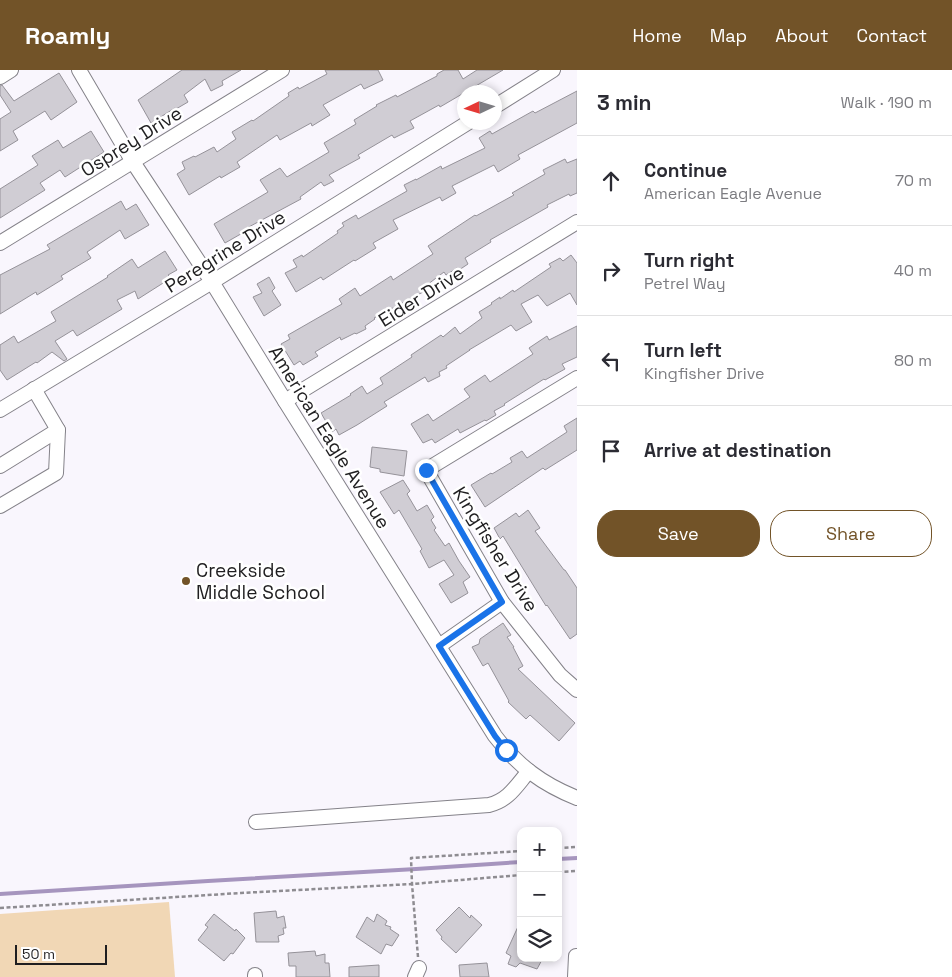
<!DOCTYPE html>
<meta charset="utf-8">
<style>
body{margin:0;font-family:"Space Grotesk",sans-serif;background:#f2f2f3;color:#2b2b33}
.controls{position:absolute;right:15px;bottom:15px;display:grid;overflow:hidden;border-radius:10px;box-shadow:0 2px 8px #0003}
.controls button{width:45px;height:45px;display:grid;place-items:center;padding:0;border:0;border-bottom:1px solid #e1e1e2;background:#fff;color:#2b2b33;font:25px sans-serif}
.compass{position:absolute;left:457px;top:15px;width:45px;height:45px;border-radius:50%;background:#fff;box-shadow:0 2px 8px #0003;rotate:266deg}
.scale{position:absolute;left:15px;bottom:12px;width:92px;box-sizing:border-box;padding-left:5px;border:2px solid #1f1e20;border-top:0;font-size:14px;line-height:18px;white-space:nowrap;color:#1f1e20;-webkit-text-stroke:4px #fff;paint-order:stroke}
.stop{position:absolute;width:15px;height:15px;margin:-11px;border:4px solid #1a73e8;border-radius:50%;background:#fff}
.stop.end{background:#1a73e8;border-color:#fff;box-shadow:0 1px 5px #0008}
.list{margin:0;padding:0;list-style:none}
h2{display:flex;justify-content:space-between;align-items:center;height:65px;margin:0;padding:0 20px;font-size:21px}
h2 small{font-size:16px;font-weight:400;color:#7c7c81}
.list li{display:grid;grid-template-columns:32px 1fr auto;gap:15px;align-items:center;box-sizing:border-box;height:90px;padding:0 20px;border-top:1px solid #e1e1e2}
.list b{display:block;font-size:19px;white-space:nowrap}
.list p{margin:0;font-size:16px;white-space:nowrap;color:#7c7c81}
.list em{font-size:16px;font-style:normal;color:#7c7c81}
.actions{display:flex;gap:10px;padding:15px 20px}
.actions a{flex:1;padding:11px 0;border:1px solid #725328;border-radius:20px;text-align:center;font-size:18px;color:#725328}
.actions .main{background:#725328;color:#fff}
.icon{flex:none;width:28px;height:28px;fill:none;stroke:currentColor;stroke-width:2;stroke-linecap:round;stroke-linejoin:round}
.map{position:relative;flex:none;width:577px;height:907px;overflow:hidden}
header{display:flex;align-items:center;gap:30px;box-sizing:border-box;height:70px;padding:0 25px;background:#725328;color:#fff}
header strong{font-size:24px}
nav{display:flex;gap:28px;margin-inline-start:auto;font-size:18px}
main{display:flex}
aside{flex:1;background:#fff}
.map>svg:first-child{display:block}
</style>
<header>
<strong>Roamly</strong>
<nav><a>Home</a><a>Map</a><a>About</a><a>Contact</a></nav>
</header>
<main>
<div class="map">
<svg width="577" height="907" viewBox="0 0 577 907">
<rect width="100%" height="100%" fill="#f9f6fd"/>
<polygon fill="#f1d7b5" points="169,832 175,907 0,907 0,844"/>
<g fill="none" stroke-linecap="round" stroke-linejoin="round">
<g stroke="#a695be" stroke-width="4">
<polyline points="558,789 577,788"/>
<polyline points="0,824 208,811 416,799 521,792"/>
</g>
</g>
<g fill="#d0cdd4" stroke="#959299">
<polygon points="182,0 241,0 222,11 223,15 211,21 205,9 184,25 188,32 176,39 175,38 151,53 138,30"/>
<polygon points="325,0 378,0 383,10 364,19 361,14 323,35 330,45 312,56 311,53 280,70 277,65 237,92 240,97 221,108 220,106 189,125 177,104 185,99 182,92 194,86 195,87 214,77 217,82 236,69 232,62 252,50 253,51 289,26 288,23 298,17 299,19 327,4"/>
<polygon points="444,0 458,0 463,9 477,0 503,0 440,37 439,35 410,51 414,58 394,68 392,65 358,85 360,88 329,105 334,111 324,116 321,112 300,127 301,129 245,159 246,161 225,173 214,154 268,122 260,110 280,98 287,107 329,82 324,73 356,54 354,50 377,36 376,35 396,25 397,27 437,6 437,4"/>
<polygon points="59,3 77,32 51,50 45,41 13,61 18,70 0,81 0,49 11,42 0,25 0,16 2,15 14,31"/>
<polygon points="577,21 577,53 518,85 520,89 498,102 494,95 452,116 456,123 442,131 440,127 393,150 398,159 373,173 376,178 355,191 354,190 323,210 321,207 296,222 285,203 297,197 293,190 302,185 303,187 338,163 337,161 344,156 342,153 356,145 358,149 407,121 404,115 416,109 416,110 441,96 442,99 485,78 479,68 490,61 492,64 533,41 535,43"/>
<polygon points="91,61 104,82 65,107 60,100 40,113 45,120 0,148 0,119 38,95 32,86 58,70 63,78"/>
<polygon points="565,89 567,93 577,89 577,123 570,126 569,124 547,135 548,137 490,170 491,172 465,188 468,194 459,200 457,198 446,205 444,202 423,218 425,221 374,248 375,249 365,256 366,259 356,264 355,263 341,270 340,267 315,282 318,286 303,295 300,291 294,295 281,274 290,269 288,265 342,234 339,229 355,218 360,226 391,206 393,210 433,184 428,176 475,145 476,146 514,125 512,123 545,104 543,100"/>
<polygon points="121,131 126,140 136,134 149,155 125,169 120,160 87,182 91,188 61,206 63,209 37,225 36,222 0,244 0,205 50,179 47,175"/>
<polygon points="165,181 177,200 168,205 171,208 138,229 135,221 117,230 122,239 77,266 73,260 55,271 67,289 64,291 52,282 37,293 36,292 7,310 0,300 0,275 14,266 18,273 56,251 51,242 108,207 107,206 132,189 138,198"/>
<polygon points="571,185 577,193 577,235 570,223 547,236 538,225 521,234 532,252 516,261 511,255 469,280 470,280 446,296 447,298 439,302 440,306 428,312 425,307 384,332 387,336 357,355 339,365 336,359 332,362 321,343 351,325 350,324 362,316 367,324 383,314 380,308 412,287 411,285 441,265 443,267 455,257 460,264 482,248 479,242 492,234 491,233 500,227 500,229 513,220 514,222 551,197 549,194 560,188 563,191"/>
<polygon points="269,207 275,218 272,221 281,235 264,246 253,227 262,223 257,214"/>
<polygon points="577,256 577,287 562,294 565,299 545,310 544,309 504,334 505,335 494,341 496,345 486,351 485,350 460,363 458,359 435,373 432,369 423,373 411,354 428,344 433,351 470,327 464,319 485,305 490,312 533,284 529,278 547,266 549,270"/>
<polygon points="577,348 577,380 545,400 543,398 485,437 471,415 491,403 492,404 512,392 510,388 522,381 527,388 567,362 564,356"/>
<polygon points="372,377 407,381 404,406 380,402 380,399 370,397"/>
<polygon points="403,410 410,421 407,424 417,441 427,435 434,447 431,450 436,458 434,460 445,476 449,473 459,491 470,507 463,512 468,523 451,533 439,514 454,505 444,490 429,498 420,481 422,479 399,440 394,444 380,422"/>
<polygon points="528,440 540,458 535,461 564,500 565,500 577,518 577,564 570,569 547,535 546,536 503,466 500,469 494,458 516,443 519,447"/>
<polygon points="503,553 511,565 507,567 514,577 513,577 523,596 518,599 575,653 559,671 530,645 526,649 508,632 509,631 488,593 483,596 472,577 479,574 480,569"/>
<polygon points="459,837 470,848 471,845 482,855 456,883 441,869 442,867 436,860"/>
<polygon points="276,841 277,848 284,846 286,858 283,858 284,864 278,866 279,872 256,872 254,843"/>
<polygon points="214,844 235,861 236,859 245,868 233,884 231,883 224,891 198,870 208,857 205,855"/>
<polygon points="377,844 387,851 385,855 391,857 390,859 399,865 392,876 386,874 381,884 356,867 367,847 374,852"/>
<polygon points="521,850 521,888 543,888 537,899 520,893 516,897 508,894 511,886 506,883"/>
<polygon points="315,881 316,886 325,884 325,893 329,893 330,907 296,907 296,896 289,896 288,883"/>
<polygon points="487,893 489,907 460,907 459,895"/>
<polygon points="379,895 379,907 349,907 349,897"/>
</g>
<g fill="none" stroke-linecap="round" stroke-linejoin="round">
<g stroke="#848289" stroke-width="16">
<g id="minor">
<path d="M79 0 133 92 212 212 285 331 495 666C518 696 542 714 577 728"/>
<polyline points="0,7 11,0"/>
<polyline points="494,37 553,0"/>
<polyline points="0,173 282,0"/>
<polyline points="577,308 426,400 502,532 560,605 577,620"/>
<polyline points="285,331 577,152"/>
<polyline points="0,340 212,212 469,52"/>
<polyline points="0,396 58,360"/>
<polyline points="0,436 56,403 58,360 34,319"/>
<polyline points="439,576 502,532"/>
<path d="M256 752 489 735C509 730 516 716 529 701"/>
<polyline points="255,907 255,905"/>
<polyline points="415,907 419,898"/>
<polyline points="575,907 576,886"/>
</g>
</g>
<g stroke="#8e8c91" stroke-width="2.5" stroke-dasharray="4 2.5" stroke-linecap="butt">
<polyline points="558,778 577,777"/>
<polyline points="558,802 577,801"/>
<polyline points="0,838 241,823 412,814 521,805"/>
<polyline points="418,887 412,814 411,788 521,781"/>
</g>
<use href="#minor" stroke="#fff" stroke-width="14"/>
</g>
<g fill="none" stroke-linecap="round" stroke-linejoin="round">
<polyline stroke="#1a73e8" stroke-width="6" points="426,400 502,532 439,576 495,666 506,680"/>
</g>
<circle fill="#725328" stroke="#fff" stroke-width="2" cx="186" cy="511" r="5"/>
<g text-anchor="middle" stroke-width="5" stroke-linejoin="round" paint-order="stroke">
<g font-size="19" fill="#1f1e20" stroke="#fff">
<text transform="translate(131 71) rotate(-32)" y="7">Osprey Drive</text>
<text transform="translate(225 181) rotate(-32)" y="7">Peregrine Drive</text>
<text transform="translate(421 226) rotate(-32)" y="7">Eider Drive</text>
<text transform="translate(330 367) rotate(58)" y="7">American Eagle Avenue</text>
<text transform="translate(496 479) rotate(58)" y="7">Kingfisher Drive</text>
</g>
<g font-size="19" fill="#1f1e20" stroke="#fff" text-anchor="start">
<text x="196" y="507">Creekside<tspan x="196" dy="22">Middle School</tspan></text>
</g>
</g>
</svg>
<div class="controls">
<button>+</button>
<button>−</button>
<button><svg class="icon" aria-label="layers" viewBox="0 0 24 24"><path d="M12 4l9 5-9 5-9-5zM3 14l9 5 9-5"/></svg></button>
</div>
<svg class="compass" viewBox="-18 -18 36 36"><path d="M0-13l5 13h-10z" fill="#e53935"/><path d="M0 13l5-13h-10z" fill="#7c7c81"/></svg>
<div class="scale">50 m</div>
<div class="stop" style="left:506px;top:680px"></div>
<div class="stop end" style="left:426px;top:400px"></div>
</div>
<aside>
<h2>3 min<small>Walk · 190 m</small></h2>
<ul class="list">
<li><svg class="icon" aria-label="ahead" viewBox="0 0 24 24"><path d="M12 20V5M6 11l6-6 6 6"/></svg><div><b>Continue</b><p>American Eagle Avenue</p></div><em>70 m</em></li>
<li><svg class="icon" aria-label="right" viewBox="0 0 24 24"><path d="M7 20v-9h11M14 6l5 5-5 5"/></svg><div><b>Turn right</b><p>Petrel Way</p></div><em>40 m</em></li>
<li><svg class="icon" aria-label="left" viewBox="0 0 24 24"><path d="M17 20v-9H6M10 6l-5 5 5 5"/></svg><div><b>Turn left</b><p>Kingfisher Drive</p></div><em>80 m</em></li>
<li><svg class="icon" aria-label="arrive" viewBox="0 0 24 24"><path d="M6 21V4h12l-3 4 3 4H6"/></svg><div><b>Arrive at destination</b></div></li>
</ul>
<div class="actions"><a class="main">Save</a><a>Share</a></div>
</aside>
</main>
